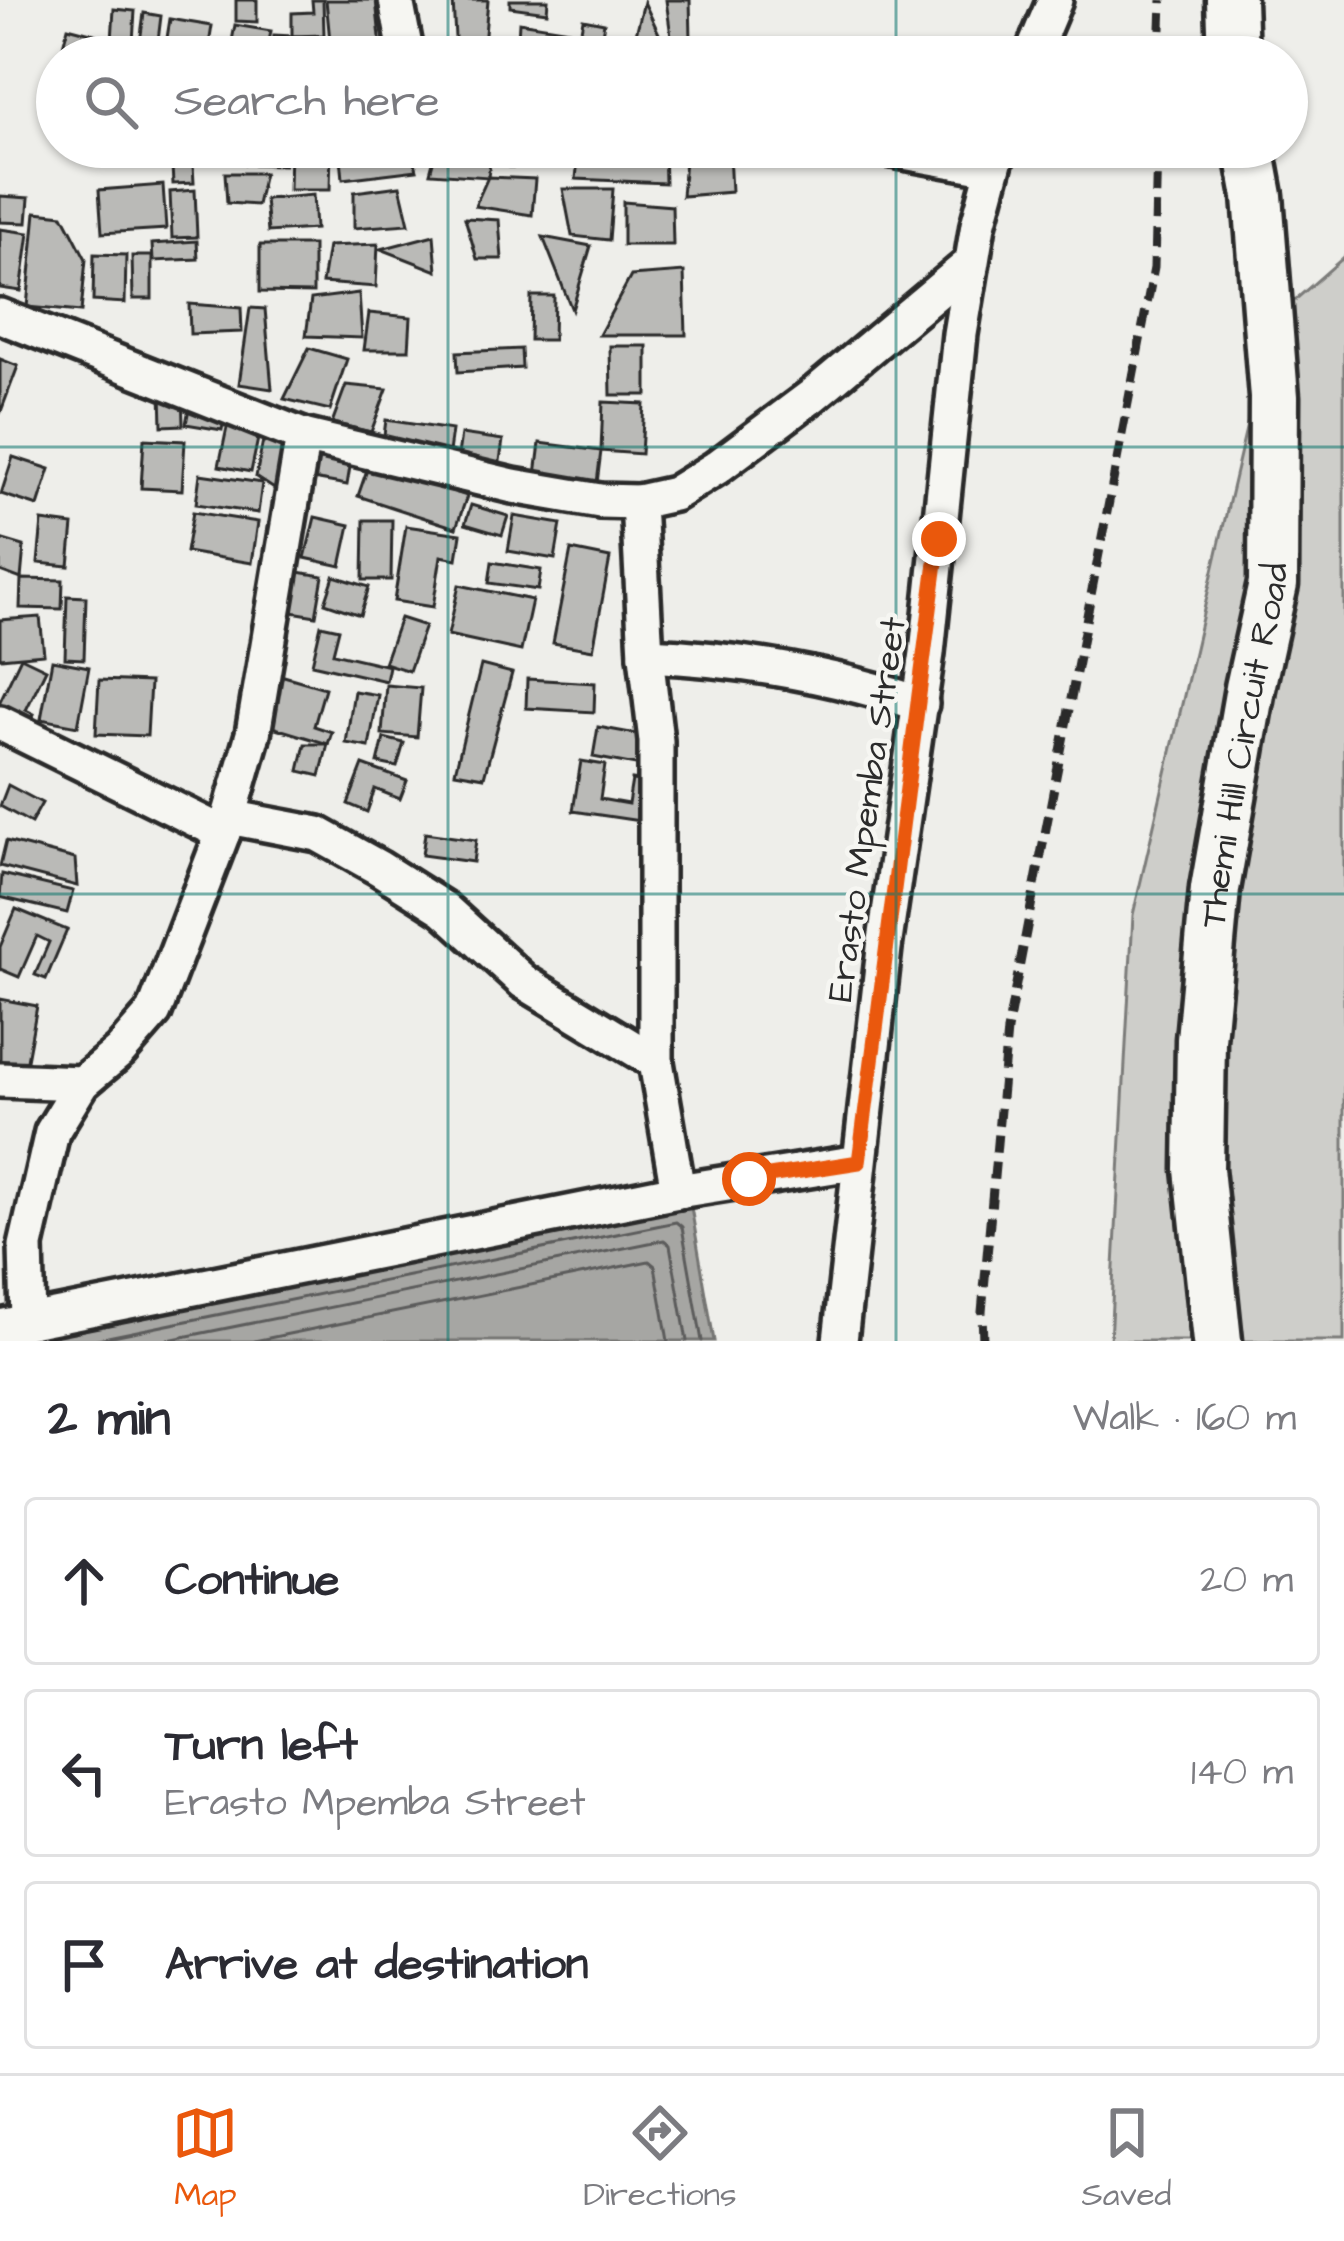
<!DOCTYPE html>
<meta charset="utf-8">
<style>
body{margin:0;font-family:"Architects Daughter",sans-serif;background:#f2f2f3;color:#2b2b33}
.stop{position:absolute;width:36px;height:36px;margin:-27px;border:9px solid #ea580c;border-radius:50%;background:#fff}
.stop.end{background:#ea580c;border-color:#fff;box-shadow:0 3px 12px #0008}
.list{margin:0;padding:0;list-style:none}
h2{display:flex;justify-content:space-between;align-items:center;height:156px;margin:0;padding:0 48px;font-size:51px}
h2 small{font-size:39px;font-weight:400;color:#7c7c81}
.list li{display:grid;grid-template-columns:78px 1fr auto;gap:36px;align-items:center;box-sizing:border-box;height:168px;margin:0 24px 24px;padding:0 24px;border:3px solid #e1e1e2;border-radius:12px}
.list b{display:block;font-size:45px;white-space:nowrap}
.list p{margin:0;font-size:39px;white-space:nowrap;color:#7c7c81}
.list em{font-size:39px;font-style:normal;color:#7c7c81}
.icon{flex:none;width:66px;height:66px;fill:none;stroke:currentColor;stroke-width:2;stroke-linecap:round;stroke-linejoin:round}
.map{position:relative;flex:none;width:1344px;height:1341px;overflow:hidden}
.search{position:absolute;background:#fff;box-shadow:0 3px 9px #0004;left:36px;right:36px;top:36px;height:132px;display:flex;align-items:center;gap:30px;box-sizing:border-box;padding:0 42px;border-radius:66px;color:#7c7c81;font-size:45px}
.sheet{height:732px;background:#fff}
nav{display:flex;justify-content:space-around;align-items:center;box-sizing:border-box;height:168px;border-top:3px solid #e1e1e2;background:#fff;font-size:33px;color:#7c7c81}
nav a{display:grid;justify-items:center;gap:6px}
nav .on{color:#ea580c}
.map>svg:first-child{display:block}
</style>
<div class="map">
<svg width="1344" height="1341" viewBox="0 0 1344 1341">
<rect width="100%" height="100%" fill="#eeeeea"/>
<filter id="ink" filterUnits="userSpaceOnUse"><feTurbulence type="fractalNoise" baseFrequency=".00833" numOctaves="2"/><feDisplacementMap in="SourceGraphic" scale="24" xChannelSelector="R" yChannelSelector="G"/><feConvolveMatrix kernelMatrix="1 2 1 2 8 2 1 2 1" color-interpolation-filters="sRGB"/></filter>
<g filter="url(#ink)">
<polygon fill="#cececa" stroke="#7c7c7a" stroke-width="3" points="1344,257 1344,1341 1110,1341 1133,915 1271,321"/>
<polygon fill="#a6a6a3" stroke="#757573" stroke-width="3" points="691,1207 714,1341 27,1341"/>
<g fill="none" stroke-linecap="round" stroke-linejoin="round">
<g stroke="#5c5c5b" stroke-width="3">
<polyline points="88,1341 676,1222 682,1227 702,1341"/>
<polyline points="163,1341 664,1240 670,1245 687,1341"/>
<polyline points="254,1341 649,1261 655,1266 668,1341"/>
</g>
</g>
<g fill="#babab7" stroke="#2b2b2b" stroke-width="3">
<polygon points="236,0 257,0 257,22 236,21"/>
<polygon points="312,0 323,0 324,35 292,36 292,13 313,12"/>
<polygon points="326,0 376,0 382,57 362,57 361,48 331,51"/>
<polygon points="453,0 488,0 483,57 456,57"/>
<polygon points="510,0 548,0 547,12 510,7"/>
<polygon points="666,0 690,0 691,39 671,36"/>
<polygon points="644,2 662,40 635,38"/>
<polygon points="114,9 135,11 132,57 111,57"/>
<polygon points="144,13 161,16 156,57 138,57"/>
<polygon points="170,19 212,26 207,57 164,57"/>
<polygon points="583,19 604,23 598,57 576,57"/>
<polygon points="519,22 569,30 568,53 517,57"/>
<polygon points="235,25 271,31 266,57 229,57"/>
<polygon points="68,27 106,37 105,57 60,57"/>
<polygon points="274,35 328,38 327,57 273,57"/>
<polygon points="618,46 658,48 659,57 617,57"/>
<polygon points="171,147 192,147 194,183 173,184"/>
<polygon points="248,147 286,147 284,165 245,164"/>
<polygon points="290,147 331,147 330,190 289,190"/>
<polygon points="340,147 411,147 417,170 343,179"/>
<polygon points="437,147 492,147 488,177 430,173"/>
<polygon points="512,147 561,147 560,167 509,167"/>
<polygon points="579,147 664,147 665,183 576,179"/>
<polygon points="686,147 729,153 731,192 682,196"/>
<polygon points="225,173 264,173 257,205 227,203"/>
<polygon points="488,177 535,179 532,215 475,206"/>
<polygon points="163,185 166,229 102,233 99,190"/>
<polygon points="400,186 409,224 354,228 354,192"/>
<polygon points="563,189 613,189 609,240 572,236"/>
<polygon points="195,190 197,237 172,238 170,192"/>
<polygon points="313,195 315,229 268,232 265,199"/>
<polygon points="0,196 29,198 27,223 0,222"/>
<polygon points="623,202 672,206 673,245 623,245"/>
<polygon points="36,212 63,215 86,259 81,312 27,307"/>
<polygon points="465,218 499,220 502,259 477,259"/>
<polygon points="0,229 29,233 21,291 0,288"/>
<polygon points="434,235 437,271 381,249"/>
<polygon points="543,237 591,246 572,310"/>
<polygon points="197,241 198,259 153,261 152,244"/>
<polygon points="378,244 376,287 322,283 328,246"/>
<polygon points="260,245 313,245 313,293 260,292"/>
<polygon points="94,254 126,255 125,303 93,301"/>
<polygon points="132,256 152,256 152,299 133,299"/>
<polygon points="684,272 686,335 599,335 631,276"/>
<polygon points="359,293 362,338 306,336 311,299"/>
<polygon points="531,296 554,296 553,340 530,340"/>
<polygon points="189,304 241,308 242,332 190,334"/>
<polygon points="250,308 265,309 272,389 239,384"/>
<polygon points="369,313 411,317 409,350 364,350"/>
<polygon points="610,346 647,346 647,395 611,395"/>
<polygon points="309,348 347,359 330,410 284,399"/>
<polygon points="521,349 522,368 458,372 457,352"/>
<polygon points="0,359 18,366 0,414"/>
<polygon points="346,385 387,389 371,432 332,423"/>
<polygon points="182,392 183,425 162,426 161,393"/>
<polygon points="603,402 644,404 641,454 601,451"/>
<polygon points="190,403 226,409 222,430 186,424"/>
<polygon points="229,418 261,424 251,472 219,466"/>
<polygon points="386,420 452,430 449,452 383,443"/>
<polygon points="461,434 503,440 499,468 457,462"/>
<polygon points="264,435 295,441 285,496 256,477"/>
<polygon points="144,439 185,441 182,490 141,488"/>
<polygon points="540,443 601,451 597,483 536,475"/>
<polygon points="318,449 352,455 347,485 313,479"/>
<polygon points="13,457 50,469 38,506 1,494"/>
<polygon points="369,464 467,496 456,528 358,496"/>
<polygon points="200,474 262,483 258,513 196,504"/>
<polygon points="471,505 508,516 502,535 465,524"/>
<polygon points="193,512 258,522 252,563 186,552"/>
<polygon points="514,516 561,524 555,559 508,551"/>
<polygon points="315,517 350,525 341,566 305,558"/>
<polygon points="364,520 392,520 391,580 363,580"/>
<polygon points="42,521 73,525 69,566 38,563"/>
<polygon points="406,526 461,534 457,559 441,556 433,607 394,601"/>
<polygon points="0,539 24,546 21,579 0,571"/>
<polygon points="571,550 610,558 593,650 553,643"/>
<polygon points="492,562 541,570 538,590 489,583"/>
<polygon points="292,571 323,576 316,616 286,611"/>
<polygon points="334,576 369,587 360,615 325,603"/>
<polygon points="21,579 63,580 62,609 20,608"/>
<polygon points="459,585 532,600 521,651 448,635"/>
<polygon points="67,596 86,597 84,659 65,658"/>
<polygon points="40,617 44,654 0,658 0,620"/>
<polygon points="400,618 425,626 409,671 384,663"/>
<polygon points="321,625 339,629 333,653 389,666 386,681 312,664"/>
<polygon points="21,657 46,669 26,710 34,714 25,733 0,721 0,701"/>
<polygon points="52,660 89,667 78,726 41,719"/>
<polygon points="481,665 512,673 484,777 455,772"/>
<polygon points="277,674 325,688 314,726 332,732 328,744 262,724"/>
<polygon points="527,679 595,683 594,712 526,708"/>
<polygon points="99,680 150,682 147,736 96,734"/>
<polygon points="386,685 421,688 417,737 382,734"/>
<polygon points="354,691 378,695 369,747 346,743"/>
<polygon points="598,727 647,736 641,766 593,757"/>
<polygon points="384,738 404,743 397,767 378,763"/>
<polygon points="305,744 328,744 320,776 299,771"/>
<polygon points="581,761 605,765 600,799 628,804 632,780 646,782 640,821 573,811"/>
<polygon points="363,765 407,781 400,799 375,789 367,812 348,804"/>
<polygon points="8,785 42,803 31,823 0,806"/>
<polygon points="425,833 476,840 473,862 422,855"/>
<polygon points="6,841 75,859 77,886 0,866"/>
<polygon points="2,874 73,891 67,913 0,897"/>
<polygon points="16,909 67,930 46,979 35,975 49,942 37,936 19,977 0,969 0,947"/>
<polygon points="0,999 37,1006 24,1076 0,1072"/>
</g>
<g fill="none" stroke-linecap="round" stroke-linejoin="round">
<g stroke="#2b2b2b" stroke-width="42">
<g id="street">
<polyline points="396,0 407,57"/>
<polyline points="1031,57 1055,0"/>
<polyline points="876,147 993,168"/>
<polyline points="0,316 303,436 513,486 600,501 638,502 674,494 716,468 812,396 970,264"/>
<polyline points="638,502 646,655 656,741 656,1062 678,1191"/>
<path d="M646 655C742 659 830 674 921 704"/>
<polyline points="0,723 223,833"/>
<polyline points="229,817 318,834 379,868 444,909 524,982 656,1062"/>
<polyline points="0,1080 82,1083"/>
<polyline points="28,1321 26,1246 52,1132 82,1083 120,1051 154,1012 229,817 253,734 303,436"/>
<polyline points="0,1327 678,1191 859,1162"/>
<polyline points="840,1341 884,948 927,653 960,334 978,225 999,147"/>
</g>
</g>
<g stroke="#2b2b2b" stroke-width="57">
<g id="secondary">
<polyline points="1231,0 1233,57"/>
<path id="s1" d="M1217 1341 1199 1169 1201 1040 1215 889 1250 688 1273 584 1274 397 1258 196 1249 147"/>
</g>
</g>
<use href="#street" stroke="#f6f6f2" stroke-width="33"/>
<use href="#secondary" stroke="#f6f6f2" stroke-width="48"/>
<g stroke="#2b2b2b" stroke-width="9" stroke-dasharray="18 9" stroke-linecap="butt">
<polyline points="1160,57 1162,0"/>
<polyline points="983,1341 982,1312 1007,1031 1154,268 1157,147"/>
</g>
</g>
</g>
<g fill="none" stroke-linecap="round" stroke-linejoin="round" filter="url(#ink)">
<polyline stroke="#ea580c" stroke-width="15" points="749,1179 859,1162 939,539"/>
</g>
<path fill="none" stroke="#0f766e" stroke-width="3" stroke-opacity="0.55" d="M448 0V57M896 0V57M448 147V1341M896 147V1341M0 447H1344M0 894H1344"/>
<g text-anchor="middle" stroke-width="9" stroke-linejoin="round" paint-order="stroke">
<g font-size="36" fill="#2b2b2b" stroke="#f6f6f2">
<text dy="13" stroke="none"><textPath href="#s1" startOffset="600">Themi Hill Circuit Road</textPath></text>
<text transform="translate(865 809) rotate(-82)" y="13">Erasto Mpemba Street</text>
</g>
</g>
</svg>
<div class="stop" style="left:749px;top:1179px"></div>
<div class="stop end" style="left:939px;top:539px"></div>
<div class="search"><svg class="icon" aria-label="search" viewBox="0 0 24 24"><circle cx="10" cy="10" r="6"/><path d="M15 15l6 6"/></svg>Search here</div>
</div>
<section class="sheet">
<h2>2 min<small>Walk · 160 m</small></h2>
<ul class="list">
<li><svg class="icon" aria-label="ahead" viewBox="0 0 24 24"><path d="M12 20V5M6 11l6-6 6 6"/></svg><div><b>Continue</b></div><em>20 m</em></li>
<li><svg class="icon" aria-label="left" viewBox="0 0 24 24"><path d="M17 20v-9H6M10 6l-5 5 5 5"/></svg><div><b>Turn left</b><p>Erasto Mpemba Street</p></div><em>140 m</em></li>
<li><svg class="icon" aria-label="arrive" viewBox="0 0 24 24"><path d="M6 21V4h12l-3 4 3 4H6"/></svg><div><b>Arrive at destination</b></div></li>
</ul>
</section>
<nav>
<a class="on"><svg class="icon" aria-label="map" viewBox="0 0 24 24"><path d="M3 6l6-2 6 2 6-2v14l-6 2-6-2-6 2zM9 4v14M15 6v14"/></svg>Map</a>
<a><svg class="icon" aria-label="directions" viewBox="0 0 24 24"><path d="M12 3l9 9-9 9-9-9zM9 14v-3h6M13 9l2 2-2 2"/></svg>Directions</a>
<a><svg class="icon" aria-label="saved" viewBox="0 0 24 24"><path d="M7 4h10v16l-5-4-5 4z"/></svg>Saved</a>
</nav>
